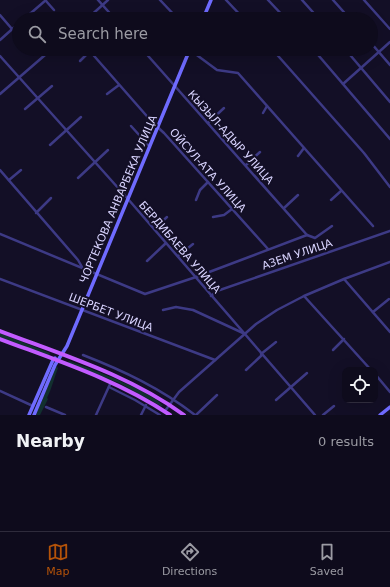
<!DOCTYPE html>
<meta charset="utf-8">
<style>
body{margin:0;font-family:"DejaVu Sans",sans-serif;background:#1c1929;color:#f1f3f6}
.controls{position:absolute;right:12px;bottom:12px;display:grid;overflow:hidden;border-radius:8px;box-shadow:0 4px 16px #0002}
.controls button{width:36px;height:36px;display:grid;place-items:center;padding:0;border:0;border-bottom:1px solid #2e2b3b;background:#0e0b1c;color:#f1f3f6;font:20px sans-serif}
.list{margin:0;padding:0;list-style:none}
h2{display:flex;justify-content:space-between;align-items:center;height:52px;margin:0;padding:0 16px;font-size:17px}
h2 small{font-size:13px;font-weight:400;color:#9b9ba3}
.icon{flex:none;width:22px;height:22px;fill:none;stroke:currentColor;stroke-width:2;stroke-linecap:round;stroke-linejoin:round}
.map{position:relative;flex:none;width:390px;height:415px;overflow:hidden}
.search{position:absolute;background:#0e0b1c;box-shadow:0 4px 16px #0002;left:12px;right:12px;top:12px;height:44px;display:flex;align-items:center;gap:10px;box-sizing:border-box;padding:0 14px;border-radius:22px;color:#9b9ba3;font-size:15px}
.sheet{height:116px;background:#0e0b1c}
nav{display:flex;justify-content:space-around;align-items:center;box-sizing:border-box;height:56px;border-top:1px solid #2e2b3b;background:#0e0b1c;font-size:11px;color:#9b9ba3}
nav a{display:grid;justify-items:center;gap:2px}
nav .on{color:#b45309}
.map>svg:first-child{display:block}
</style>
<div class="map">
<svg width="390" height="415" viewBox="0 0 390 415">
<rect width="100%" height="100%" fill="#130f26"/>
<g fill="#12302f">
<polygon points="0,333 50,353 49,356 0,337"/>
<path d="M69 361C87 367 154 392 163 406H161L119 383 68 363Z"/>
<path d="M56 366 58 368C54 378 52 388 47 398L48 399 40 415H36Z"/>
</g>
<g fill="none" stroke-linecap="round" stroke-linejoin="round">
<g stroke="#3d3a85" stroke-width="2.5">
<polyline points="98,0 115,19"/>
<polyline points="160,0 178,19"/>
<polyline points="226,0 244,19"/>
<polyline points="268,0 286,19"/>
<polyline points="302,0 319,19"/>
<polyline points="333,0 350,19"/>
<polyline points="364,0 390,29"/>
<polyline points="46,1 54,10"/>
<polyline points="0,15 12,29"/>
<polyline points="24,19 46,0"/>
<polyline points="87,19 108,0"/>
<polyline points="0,40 19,23"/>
<polyline points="371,43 390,65"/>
<polyline points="88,49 152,122 164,133 268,249"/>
<polyline points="142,49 307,235"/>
<polyline points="272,49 364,153 390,187"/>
<polyline points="313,49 390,139"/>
<polyline points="345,49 390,102"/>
<polyline points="190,50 217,70 238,73 373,226"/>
<polyline points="0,56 128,199 315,415"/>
<polyline points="80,61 90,51"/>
<polyline points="343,84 390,42"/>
<polyline points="0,94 52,49"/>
<polyline points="107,94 119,85"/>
<polyline points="25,109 52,86"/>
<polyline points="263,113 267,106"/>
<polyline points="208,123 224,108"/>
<polyline points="131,126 150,147"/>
<polyline points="50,145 81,117"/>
<polyline points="298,156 304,148"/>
<polyline points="246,165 260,152"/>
<polyline points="0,170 78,260 82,267"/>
<polyline points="78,178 108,150"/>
<polyline points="9,180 21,170"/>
<polyline points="196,200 200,190 208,182"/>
<polyline points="331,200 341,191"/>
<polyline points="284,208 298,195"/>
<polyline points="36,213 51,198"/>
<polyline points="213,217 224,215 232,209"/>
<polyline points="154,229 167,217"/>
<polyline points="0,234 145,294 196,277 307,235"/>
<polyline points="307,235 315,238 332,226"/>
<polyline points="178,256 193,244"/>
<polyline points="147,261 166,243"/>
<polyline points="0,279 215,360"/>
<polyline points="344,279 390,332"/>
<polyline points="211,296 217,291 390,231"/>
<polyline points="304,296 371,370"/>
<polyline points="163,310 176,307 193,310 243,333"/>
<polyline points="373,312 389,299"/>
<polyline points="333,350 344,339"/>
<polyline points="261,354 276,342"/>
<path d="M83 355C124 371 160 388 195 415"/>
<polyline points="246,370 262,355"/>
<polyline points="375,374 390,392"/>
<polyline points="109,387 135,400 160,415"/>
<polyline points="0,391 33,406"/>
<polyline points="276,400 307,373"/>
<polyline points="46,407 65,415"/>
<polyline points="165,411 179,392 256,324 277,310 304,296 344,279 390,262"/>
<polyline points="96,415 111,382"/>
<polyline points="141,415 146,405"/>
<polyline points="196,415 217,395"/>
<polyline points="323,415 334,406"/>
</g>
<g stroke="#6f6bff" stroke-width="3.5">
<polyline points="203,19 211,0"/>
<polyline points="29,415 53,360 55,358"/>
<polyline points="34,415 55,365 67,346 190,49"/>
<polyline points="380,415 390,407"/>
</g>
<g stroke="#c25bff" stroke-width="4">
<path d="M0 331C63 355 129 375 184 415"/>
<path d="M0 339C58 361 118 380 170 415"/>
</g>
</g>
<g text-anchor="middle" stroke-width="4" stroke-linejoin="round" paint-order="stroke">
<g font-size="11" fill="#d9d4ff" stroke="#130f26">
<text transform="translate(231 137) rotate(48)" y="4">КЫЗЫЛ-АДЫР УЛИЦА</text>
<text transform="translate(208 170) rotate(48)" y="4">ОЙСУЛ-АТА УЛИЦА</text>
<text transform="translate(118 199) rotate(-67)" y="4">ЧОРТЕКОВА АНВАРБЕКА УЛИЦА</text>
<text transform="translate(180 247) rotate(49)" y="4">БЕРДИБАЕВА УЛИЦА</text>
<text transform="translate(297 254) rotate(-19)" y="4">АЗЕМ УЛИЦА</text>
<text transform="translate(111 312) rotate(21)" y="4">ШЕРБЕТ УЛИЦА</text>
</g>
</g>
</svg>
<div class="controls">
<button><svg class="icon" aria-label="locate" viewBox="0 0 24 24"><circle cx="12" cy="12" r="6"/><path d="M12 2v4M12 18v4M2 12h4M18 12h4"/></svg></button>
</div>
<div class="search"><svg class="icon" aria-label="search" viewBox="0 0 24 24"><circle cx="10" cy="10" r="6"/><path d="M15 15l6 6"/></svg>Search here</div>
</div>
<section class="sheet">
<h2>Nearby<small>0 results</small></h2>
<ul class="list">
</ul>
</section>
<nav>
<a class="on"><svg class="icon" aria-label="map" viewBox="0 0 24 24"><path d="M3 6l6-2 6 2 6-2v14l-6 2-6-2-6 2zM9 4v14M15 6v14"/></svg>Map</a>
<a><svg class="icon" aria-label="directions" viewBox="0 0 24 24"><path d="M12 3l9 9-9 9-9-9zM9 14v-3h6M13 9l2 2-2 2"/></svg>Directions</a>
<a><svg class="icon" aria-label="saved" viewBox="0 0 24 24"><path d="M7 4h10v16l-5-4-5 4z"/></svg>Saved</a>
</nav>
